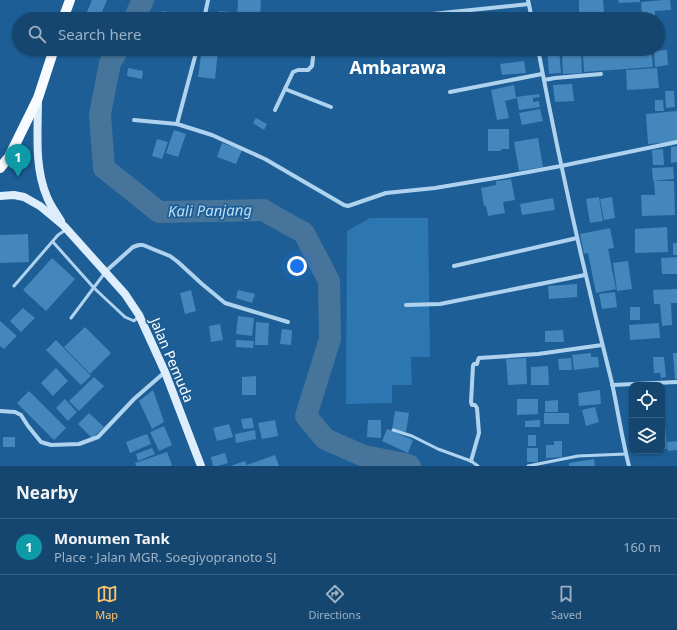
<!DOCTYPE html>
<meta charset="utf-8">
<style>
body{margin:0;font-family:"Noto Sans",sans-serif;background:#225078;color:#f1f3f6}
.controls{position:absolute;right:12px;bottom:12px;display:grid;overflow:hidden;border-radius:8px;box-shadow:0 1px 3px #0004}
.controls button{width:36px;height:36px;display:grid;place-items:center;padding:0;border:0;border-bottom:1px solid #345e83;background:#154670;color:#f1f3f6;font:20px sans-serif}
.you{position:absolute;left:297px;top:266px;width:14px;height:14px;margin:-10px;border:3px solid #fff;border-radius:50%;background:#1a73e8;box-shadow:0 0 0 6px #1a73e833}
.badge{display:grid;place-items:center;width:26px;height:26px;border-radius:50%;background:#ffc56d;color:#fff;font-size:13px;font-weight:700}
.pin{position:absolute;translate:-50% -33px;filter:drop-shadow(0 1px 2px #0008)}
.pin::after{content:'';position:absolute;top:21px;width:14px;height:12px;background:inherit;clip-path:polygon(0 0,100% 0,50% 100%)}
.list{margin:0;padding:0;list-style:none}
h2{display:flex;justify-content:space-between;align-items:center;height:52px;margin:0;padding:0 16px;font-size:17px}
h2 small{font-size:13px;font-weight:400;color:#9db1c3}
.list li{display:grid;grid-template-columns:26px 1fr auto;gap:12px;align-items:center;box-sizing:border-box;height:56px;padding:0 16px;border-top:1px solid #345e83}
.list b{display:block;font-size:15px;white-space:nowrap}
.list p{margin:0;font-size:13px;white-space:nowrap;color:#9db1c3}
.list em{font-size:13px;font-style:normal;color:#9db1c3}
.icon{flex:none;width:22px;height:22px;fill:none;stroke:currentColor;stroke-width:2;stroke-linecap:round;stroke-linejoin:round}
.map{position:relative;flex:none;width:677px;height:466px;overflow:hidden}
.search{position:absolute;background:#154670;box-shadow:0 1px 3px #0004;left:12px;right:12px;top:12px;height:44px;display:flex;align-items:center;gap:10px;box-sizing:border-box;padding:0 14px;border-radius:22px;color:#9db1c3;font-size:15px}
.sheet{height:108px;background:#154670}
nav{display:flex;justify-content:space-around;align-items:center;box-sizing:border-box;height:56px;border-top:1px solid #345e83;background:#154670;font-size:11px;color:#9db1c3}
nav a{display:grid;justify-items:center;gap:2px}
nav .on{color:#ffc56d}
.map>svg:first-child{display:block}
</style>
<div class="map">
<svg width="677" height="466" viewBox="0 0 677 466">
<rect width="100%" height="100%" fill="#1c5e95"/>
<polygon fill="#2c77b1" points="370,218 428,218 430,357 411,357 412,385 392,385 392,403 346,404 347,231"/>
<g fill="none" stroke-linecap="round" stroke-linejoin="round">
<g stroke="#46749a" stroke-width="22">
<polyline points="134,19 143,0"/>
<polyline points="118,49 110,63 100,114 104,168 159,212 263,210 304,233 329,281 330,339 306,416 325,439 364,456 405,464 410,466"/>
</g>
</g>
<g fill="#4487bc">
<polygon points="92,0 107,0 99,19 84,19"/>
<polygon points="238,0 261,0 260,19 237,19"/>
<polygon points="579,0 603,0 604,12 607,12 607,19 568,19 568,13 579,13"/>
<polygon points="618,0 640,0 640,2 619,3"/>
<polygon points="664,0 670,0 671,10 655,11 655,15 642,16 641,2"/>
<polygon points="162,11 190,14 189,19 162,19"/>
<polygon points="219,11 232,12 232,19 218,19"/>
<polygon points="500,12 501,19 488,19 487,13"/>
<polygon points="202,49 218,50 215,79 198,77"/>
<polygon points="547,49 559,49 561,73 549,74"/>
<polygon points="651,49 653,67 584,72 583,54"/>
<polygon points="667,50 668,65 655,67 654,51"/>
<polygon points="581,53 582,73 563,74 562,54"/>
<polygon points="524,61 526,73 502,75 500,64"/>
<polygon points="128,68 143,71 142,79 127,76"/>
<polygon points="657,68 659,88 627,90 626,70"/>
<polygon points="572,84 574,101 555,102 553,85"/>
<polygon points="514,85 516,97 539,94 540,97 533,98 533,102 539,101 540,107 519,110 517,98 505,101 509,118 497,120 491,90"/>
<polygon points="665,91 674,91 675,107 666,108"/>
<polygon points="655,100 663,100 664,111 655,111"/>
<polygon points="540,109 543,121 522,125 519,113"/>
<polygon points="677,111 677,142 648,144 646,114"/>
<polygon points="256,118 267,124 264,130 253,123"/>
<polygon points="488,129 509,129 509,149 501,149 501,151 488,151"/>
<polygon points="174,130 186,134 178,157 166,153"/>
<polygon points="538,138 543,167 519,171 514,142"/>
<polygon points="157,139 168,142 162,159 152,156"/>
<polygon points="222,143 242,150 236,164 217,157"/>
<polygon points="677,146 677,162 671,163 671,147"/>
<polygon points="663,149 664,165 653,165 652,150"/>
<polygon points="673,167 674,179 653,181 652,168"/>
<polygon points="511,179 515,200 503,202 505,213 488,216 486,206 484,206 481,188 496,185 496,181"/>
<polygon points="654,181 674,181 675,215 642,216 641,195 655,195"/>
<polygon points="599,197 603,221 590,223 586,199"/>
<polygon points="612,197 615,218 604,220 600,199"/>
<polygon points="553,198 555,210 522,215 520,204"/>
<polygon points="667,227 668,252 635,253 635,229"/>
<polygon points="610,228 614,248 608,249 616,289 596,293 588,253 584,254 580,234"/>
<polygon points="28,234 29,262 0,263 0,235"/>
<rect x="673" y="243" width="4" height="12"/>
<polygon points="677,257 677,274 662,274 661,258"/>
<polygon points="52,258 75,279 46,311 23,290"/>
<polygon points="628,261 632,289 617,291 613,263"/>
<polygon points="577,284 577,297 549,299 548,286"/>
<polygon points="677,289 677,303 671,303 672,325 662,326 660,304 654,304 653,290"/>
<polygon points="191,290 196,311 185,314 180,293"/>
<polygon points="238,290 255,294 252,303 236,298"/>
<polygon points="615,292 617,307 602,309 599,294"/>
<rect x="630" y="307" width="10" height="13"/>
<polygon points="23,308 35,318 21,332 10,321"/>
<polygon points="238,316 254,318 252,336 236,334"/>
<polygon points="0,321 17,336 4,349 0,346"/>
<polygon points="256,322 269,323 268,345 255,345"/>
<polygon points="659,323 660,338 630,340 629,325"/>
<polygon points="220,324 223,340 211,342 209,326"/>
<polygon points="85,327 111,353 90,374 64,347"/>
<polygon points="282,329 292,330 291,345 280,344"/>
<polygon points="563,330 564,342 545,342 545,331"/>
<polygon points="56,340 91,376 81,385 46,350"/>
<polygon points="236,340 254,341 253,348 236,347"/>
<polygon points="591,353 591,357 598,357 599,367 574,370 572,355"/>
<polygon points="673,353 677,353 677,379 675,379"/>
<polygon points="653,357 664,357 666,377 661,378 660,373 654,373"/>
<polygon points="526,358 527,384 508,385 506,359"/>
<polygon points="571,358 572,370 559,370 558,359"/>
<polygon points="548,366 549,385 531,385 531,367"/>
<polygon points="56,368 68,381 53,396 41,383"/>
<polygon points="256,376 256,395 242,395 242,377"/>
<polygon points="94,377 104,386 79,411 69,401"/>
<polygon points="153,390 164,422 152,429 139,401"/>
<polygon points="600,390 601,404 579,406 578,393"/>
<polygon points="29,391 66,428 54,440 17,403"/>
<polygon points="65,399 77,412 68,421 56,408"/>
<polygon points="517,399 538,399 538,414 517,415"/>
<polygon points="558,400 558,412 545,412 545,401"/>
<polygon points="595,407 599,422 586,426 582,410"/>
<polygon points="395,411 409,413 406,432 392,430"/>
<polygon points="89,413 104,427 92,438 78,424"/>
<rect x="544" y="413" width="25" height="11"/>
<polygon points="252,418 254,428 243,429 241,419"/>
<polygon points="275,420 278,436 262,439 258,423"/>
<polygon points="368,420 381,420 381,438 367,437"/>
<polygon points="540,420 540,427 525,427 525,421"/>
<polygon points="229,424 233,437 217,441 213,428"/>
<polygon points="662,425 665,425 667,449 662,449"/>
<polygon points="164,426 172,445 159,451 150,432"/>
<polygon points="387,429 413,440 408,453 382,441"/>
<polygon points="255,430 256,439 236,443 235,434"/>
<polygon points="147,434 151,444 130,453 126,442"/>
<rect x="528" y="435" width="8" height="11"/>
<rect x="3" y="437" width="12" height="10"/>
<polygon points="554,441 562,441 562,457 546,458 546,445 554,445"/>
<polygon points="677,441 677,450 668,451 667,442"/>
<polygon points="152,448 155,454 138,461 136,454"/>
<rect x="527" y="448" width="11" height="14"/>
<polygon points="167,452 172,465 170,466 136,466 135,463"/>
<polygon points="225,453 228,463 218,466 213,466 211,457"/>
<polygon points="275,455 279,466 230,466 245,461 247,465"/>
<polygon points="594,459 595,466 569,466 569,463"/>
</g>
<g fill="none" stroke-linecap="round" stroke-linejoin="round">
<g stroke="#afd3ef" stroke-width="3">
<polyline points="53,242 94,288 125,317 134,321 139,316"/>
<polyline points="14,286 58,235 67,229"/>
<polyline points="71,318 104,274"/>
<polyline points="393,430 412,436 438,449 471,461 478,466"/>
<polyline points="528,466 578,456 626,454"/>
</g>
<g stroke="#afd3ef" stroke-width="4">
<polyline points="528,0 532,19"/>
<polyline points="204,19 208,0"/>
<polyline points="383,19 529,4"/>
<path d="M538 49C559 161 584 272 612 383 618 411 622 439 629 466"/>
<polyline points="544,80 555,78 601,74"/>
<polyline points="285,89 331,107"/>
<polyline points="450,92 542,74"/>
<polyline points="275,110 293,72 298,70 308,70 312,66 314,49"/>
<polyline points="134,120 177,124 212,135 265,159 344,205 348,206 386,193 435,188 507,176 561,166 677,142"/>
<polyline points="177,124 197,49"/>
<polyline points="454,266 577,238"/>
<polyline points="105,272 133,247 139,245 143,245 170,256 178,262 202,284 225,303 288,322"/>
<polyline points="406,305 440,304 585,275"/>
<polyline points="612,385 677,382"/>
<polyline points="0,411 15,412 21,415 28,426 41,442 51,445 79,444 98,437 134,399 165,372"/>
<polyline points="471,461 479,433 477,408 475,405 472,405 471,402 473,366 474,364 477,364 478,360 479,358 538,354 602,345"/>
</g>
<g stroke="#ddedfb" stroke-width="8">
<path d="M38 99C38 131 34 167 47 197 50 205 56 213 61 221"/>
<polyline points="0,196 14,195 24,197 40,206 64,226 125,294 139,315 165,372 201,466"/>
</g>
<g stroke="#f7fbff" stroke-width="10">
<polyline points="63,19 70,0"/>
<polyline points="0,168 9,157 38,98 54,49"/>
</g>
</g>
<g text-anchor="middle" stroke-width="3.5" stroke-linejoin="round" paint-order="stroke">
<g font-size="14" fill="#fff" stroke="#1c5e95">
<text transform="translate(172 360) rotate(67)" y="5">Jalan Pemuda</text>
</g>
<g font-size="15" font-style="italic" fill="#bcddf6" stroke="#1c5e95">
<text transform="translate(210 211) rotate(-1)" y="5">Kali Panjang</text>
</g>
<g font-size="18" font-weight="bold" fill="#fff" stroke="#1c5e95">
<text x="398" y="74">Ambarawa</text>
</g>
</g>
</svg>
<div class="controls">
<button><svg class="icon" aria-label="locate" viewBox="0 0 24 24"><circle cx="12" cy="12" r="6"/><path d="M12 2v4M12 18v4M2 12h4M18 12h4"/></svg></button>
<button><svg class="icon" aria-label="layers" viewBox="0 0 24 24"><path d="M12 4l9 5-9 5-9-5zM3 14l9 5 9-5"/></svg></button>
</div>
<div class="you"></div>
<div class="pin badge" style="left:18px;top:177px;background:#0f9aa8">1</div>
<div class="search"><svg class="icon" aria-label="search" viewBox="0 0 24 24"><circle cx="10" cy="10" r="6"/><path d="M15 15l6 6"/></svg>Search here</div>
</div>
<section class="sheet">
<h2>Nearby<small></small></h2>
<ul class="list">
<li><span class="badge" style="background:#0f9aa8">1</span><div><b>Monumen Tank</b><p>Place · Jalan MGR. Soegiyopranoto SJ</p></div><em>160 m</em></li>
</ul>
</section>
<nav>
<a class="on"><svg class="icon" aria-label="map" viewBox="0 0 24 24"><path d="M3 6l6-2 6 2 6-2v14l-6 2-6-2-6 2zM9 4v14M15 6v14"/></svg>Map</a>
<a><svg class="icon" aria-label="directions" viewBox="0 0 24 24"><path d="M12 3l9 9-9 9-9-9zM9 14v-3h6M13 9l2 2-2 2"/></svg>Directions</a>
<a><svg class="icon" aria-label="saved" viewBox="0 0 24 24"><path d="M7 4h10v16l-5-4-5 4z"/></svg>Saved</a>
</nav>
